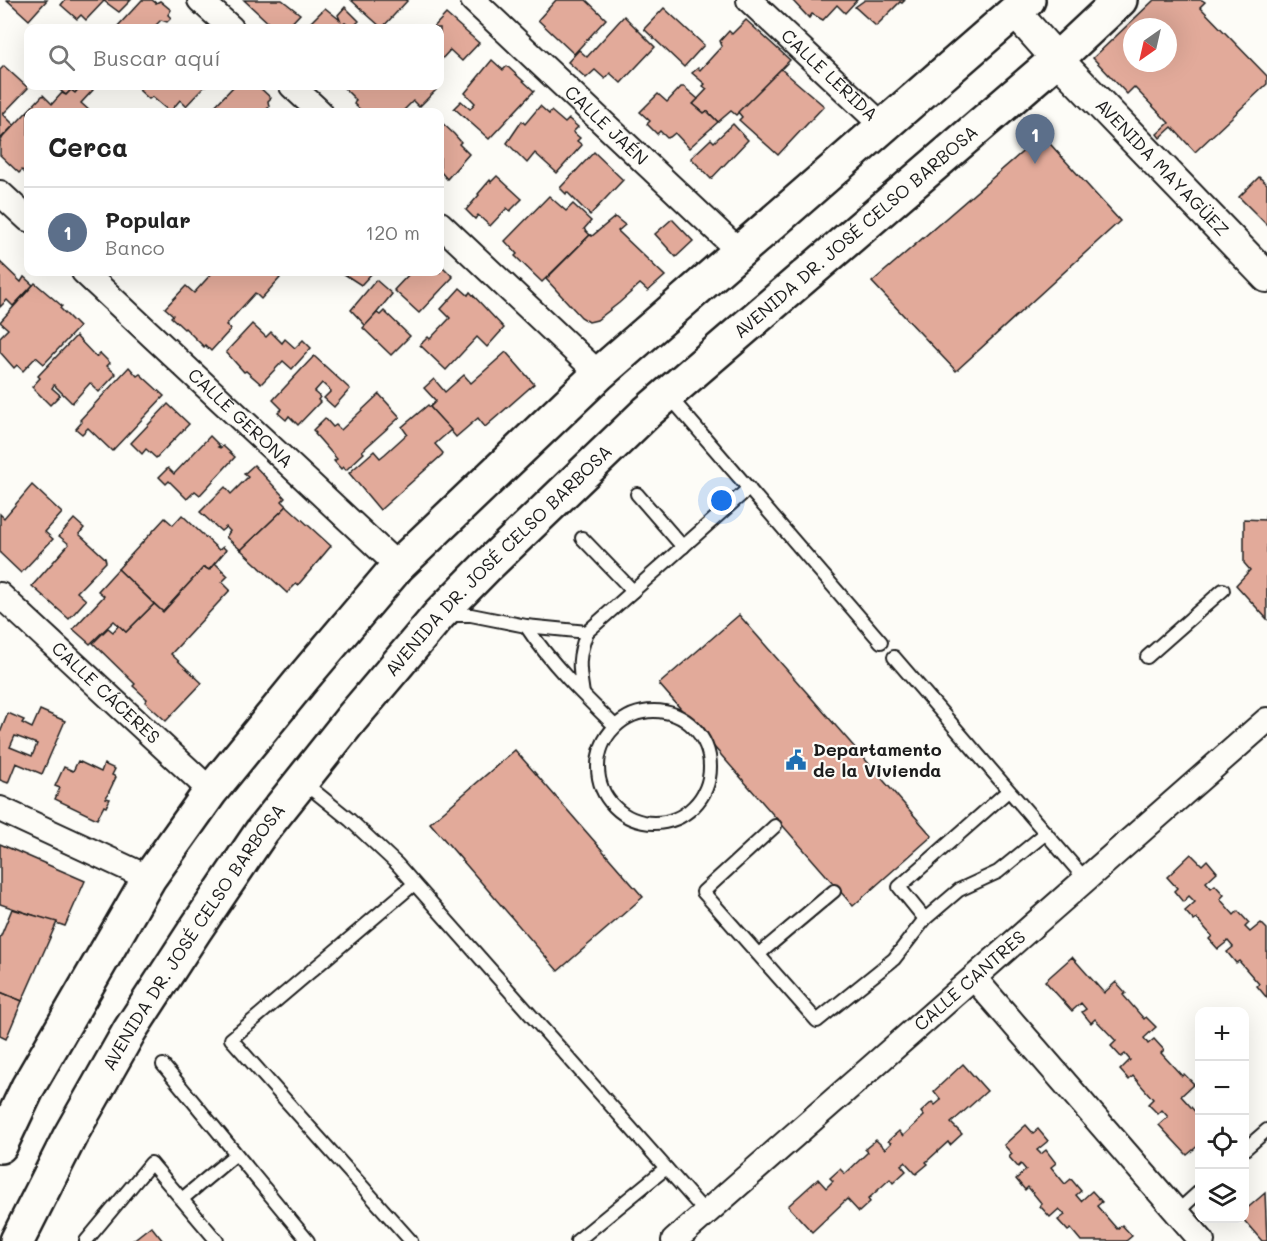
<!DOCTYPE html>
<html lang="es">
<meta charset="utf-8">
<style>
body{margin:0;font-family:Mali,sans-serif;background:#f2f2f2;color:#222}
.controls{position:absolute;right:18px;bottom:18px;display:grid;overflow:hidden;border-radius:12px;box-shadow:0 6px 24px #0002}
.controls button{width:54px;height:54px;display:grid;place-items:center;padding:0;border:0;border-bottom:2px solid #e0e0e0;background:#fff;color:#222;font:30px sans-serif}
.compass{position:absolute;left:1123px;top:18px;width:54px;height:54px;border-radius:50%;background:#fff;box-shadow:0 6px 24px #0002;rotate:214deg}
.you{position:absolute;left:722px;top:501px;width:21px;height:21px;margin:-15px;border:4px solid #fff;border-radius:50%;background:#1a73e8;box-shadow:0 0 0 9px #1a73e833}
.badge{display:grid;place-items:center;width:39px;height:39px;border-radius:50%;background:#db2777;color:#fff;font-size:20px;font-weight:700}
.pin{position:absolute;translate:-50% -50px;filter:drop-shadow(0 2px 3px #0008)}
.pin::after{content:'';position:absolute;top:32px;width:21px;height:18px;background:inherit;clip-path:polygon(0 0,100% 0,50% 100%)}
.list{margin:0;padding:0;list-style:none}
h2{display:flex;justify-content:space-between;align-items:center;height:78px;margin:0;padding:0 24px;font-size:26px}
h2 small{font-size:20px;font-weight:400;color:#767676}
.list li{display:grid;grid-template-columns:39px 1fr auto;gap:18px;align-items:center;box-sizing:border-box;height:90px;padding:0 24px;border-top:2px solid #e0e0e0}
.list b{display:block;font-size:22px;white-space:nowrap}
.list p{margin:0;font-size:20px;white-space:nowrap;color:#767676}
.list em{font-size:20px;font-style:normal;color:#767676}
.icon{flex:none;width:33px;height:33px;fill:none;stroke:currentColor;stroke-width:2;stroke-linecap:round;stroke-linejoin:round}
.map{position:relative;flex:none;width:1267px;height:1241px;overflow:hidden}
.search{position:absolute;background:#fff;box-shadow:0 6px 24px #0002;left:24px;top:24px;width:420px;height:66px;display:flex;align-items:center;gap:15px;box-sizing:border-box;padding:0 21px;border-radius:12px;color:#767676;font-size:22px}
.panel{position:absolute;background:#fff;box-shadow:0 6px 24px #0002;left:24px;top:108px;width:420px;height:168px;border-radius:12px}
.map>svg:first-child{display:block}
</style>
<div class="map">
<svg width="1267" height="1241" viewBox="0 0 1267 1241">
<rect width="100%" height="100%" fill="#fdfcf7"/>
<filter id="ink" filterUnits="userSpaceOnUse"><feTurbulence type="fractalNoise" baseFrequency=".0167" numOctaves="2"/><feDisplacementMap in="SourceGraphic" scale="12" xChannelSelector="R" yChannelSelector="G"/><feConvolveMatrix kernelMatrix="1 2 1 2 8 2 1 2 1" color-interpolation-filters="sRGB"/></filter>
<g filter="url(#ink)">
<g fill="#e2aa9a" stroke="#1c1c1c" stroke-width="1.5" fill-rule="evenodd">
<polygon points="7,0 47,0 29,20"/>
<polygon points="65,0 131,0 119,12 104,1 86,20 81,15 77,19 61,5"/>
<polygon points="142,0 152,0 156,3 160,1 171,10 168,15 171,18 167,22 161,20 153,28 116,28"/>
<polygon points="244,0 282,0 300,14 287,28 274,28"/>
<polygon points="351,0 408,0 382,28"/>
<polygon points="556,0 586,0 606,19 574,54 538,20"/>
<polygon points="792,0 857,0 845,13 837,5 823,20 812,14 809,18"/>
<polygon points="865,0 905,0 902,3 900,2 876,26 855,7"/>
<path d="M1154 0H1202L1205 2 1200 7 1267 76V84L1195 152 1172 127 1160 138 1157 134 1169 123 1134 87 1127 94 1093 58ZM1132 27H1168V63H1132Z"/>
<polygon points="345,7 359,21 352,28 345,23 342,25 348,28 306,28 311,26 309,24 325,8 340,20 338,15"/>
<polygon points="664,8 704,45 684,67 644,29"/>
<polygon points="446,14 479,43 462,61 450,50 440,61 440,28 433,28"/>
<polygon points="624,16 655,47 621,83 610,73 605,79 595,70 586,78 568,62 579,50 587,57"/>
<polygon points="746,20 790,60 736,115 731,111 718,122 707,111 704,113 693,104 707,89 703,86 705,84 692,73 698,68 700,70 722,46 720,41 729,31 732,34"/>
<polygon points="492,60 503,70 507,66 534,91 489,139 454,108 461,101 470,109 475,103 465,93"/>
<polygon points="4,66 28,88 3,114 14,125 0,139 0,70"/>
<polygon points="781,69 824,106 778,155 739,120 742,117 738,112"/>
<polygon points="55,86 81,86 75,93 71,90 66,95"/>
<polygon points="81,86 88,86 93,90 81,103 91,112 28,112 28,176 22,170 19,173 0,155 0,142 3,137 43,95 52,104 62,93 66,95 71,90 75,93"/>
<polygon points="144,86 205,86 186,106 180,100 170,112 152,97 149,99 139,90"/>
<polygon points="234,86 258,86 271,98 268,101 269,107 264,112 209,112"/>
<polygon points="346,86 431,86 436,90 419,107 413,101 402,112 363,112 354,104 356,100 344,88"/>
<polygon points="681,87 684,87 698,99 693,104 704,113 707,111 718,122 689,148 675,133 670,137 667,138 660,131 657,134 647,124 650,121 640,112 658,94 667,102"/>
<polygon points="540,106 549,114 551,111 565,123 569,119 578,127 573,132 580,138 577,141 582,145 557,173 535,153 527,163 507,143 522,121 525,124"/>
<polygon points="440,121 454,134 461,142 459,144 469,154 447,179 440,171"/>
<polygon points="733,124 748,140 711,179 691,158 711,139 714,142"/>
<polygon points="1042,135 1120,221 956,371 872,282"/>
<polygon points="594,152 623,180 590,215 567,192 566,194 560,188"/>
<polygon points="497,176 522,199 510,211 507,208 490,226 478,215 475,219 466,210 479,195 478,194 490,180 491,182"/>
<polygon points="1259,177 1267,184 1267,225 1239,197"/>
<polygon points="549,196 566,211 573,204 591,221 584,229 590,235 542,282 515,256 517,254 505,241"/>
<polygon points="615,217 625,225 618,231 665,276 648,291 640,284 619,303 597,320 589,322 581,317 546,279 590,235 592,236"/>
<polygon points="672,219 693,241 676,257 655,234"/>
<polygon points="0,262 21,282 24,277 33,285 13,306 7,300 0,307"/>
<polygon points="440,264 453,277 419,313 394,290 411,272 440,272"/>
<polygon points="213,272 274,272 280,278 261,299 255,293 226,325 231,329 211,351 205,345 204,347 185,328 184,329 171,317 173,315 165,308 186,286 194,293"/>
<polygon points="341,272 373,272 361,285"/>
<polygon points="376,280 392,294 366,326 351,310"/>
<polygon points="35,283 62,306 60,308 79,327 44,364 36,357 23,371 17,365 14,368 0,352 0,337 8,329 0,322"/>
<polygon points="460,288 468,295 470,292 504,328 487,347 477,337 446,370 420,345 428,337 430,339 450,318 441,309"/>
<polygon points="384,311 410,336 391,355 363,328 377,313 380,315"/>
<polygon points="252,324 266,337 271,332 282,343 285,339 295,348 303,340 311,348 292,369 283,361 261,384 246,371 244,372 226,352"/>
<polygon points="76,336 96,357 100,353 110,363 107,366 116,374 99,392 90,383 72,403 54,385 52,388 60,395 50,405 32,387 40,378 38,376"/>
<polygon points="506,352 534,384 485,427 478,418 456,437 430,407 436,401 424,388 434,379 445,392 464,375 471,383"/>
<polygon points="314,356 350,389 334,407 324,398 331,391 322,383 314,392 320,397 318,400 320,402 298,425 289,416 286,420 278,413 282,409 273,400"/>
<polygon points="129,367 137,376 140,374 164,396 112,451 88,428 82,434 76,429 82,422 80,420"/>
<polygon points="379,394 400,417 362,451 364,453 346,470 343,467 341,469 334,461 337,459 315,434 316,433 313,430 325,418 333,427 336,425 341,430"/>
<polygon points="168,404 189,424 156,458 146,449 142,454 131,443"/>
<polygon points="428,405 451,430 435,444 443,453 442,455 380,510 349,473 374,451 380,458 385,454 407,434 402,427"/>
<polygon points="210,436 220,446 218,447 220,448 223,446 235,457 200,495 195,491 187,499 169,481 166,484 159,477 168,468 174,474"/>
<polygon points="254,465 285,498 282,501 287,506 241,550 226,537 230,531 226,527 221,531 200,512 225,487 231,494 248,477 244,474"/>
<polygon points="32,485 62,513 45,532 53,539 21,573 0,553 0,514 4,518"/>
<polygon points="1267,503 1267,619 1236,585 1250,570 1244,563 1244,519 1265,520"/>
<polygon points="287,506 331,546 298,585 296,584 287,593 241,550"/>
<polygon points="182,515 219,550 223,547 226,550 209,570 204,567 163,612 118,569 165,518 173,525"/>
<polygon points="74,519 84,528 79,534 105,558 106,562 77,592 86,600 69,619 32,586 69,544 59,536"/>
<polygon points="215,563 228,576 222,582 230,590 171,654 202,683 166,721 145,702 147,699 133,686 135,684 93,643 108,628 113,632 119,625 126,632 154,604 163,612 204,567 209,570"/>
<polygon points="118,569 154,604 126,632 114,621 90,644 73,629 104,596 98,591"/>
<polygon points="739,615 932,836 853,906 659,684"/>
<path d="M40 710 65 721 42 774 16 763 8 783 0 780V733L8 713 24 720 22 723 32 728ZM15 736 37 744 32 756 10 747Z"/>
<polygon points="515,750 643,897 558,971 430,823"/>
<polygon points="78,761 101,772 104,764 115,769 112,775 116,777 106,798 110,799 106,807 104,806 97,819 55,799 60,788 55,786 64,767 73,771"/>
<polygon points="0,844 85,881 65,926 0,904"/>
<polygon points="1191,854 1202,865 1207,860 1217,872 1206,882 1211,888 1215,885 1224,895 1220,899 1234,915 1238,911 1249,923 1245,927 1250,932 1261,923 1267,929 1267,998 1257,986 1259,984 1239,961 1236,963 1227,952 1233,947 1228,941 1218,949 1209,939 1212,936 1197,919 1194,921 1185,911 1195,902 1189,896 1183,902 1174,891 1177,888 1167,877"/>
<polygon points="12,909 57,922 22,1001 0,992 0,938"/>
<polygon points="1072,957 1104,993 1116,982 1126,993 1123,995 1144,1019 1146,1017 1156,1027 1144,1038 1148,1044 1154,1039 1164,1050 1161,1053 1182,1076 1184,1074 1194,1084 1181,1096 1200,1117 1200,1144 1187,1155 1159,1125 1168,1117 1162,1110 1158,1114 1148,1104 1153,1099 1133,1076 1129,1080 1120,1070 1130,1060 1125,1054 1121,1057 1111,1046 1116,1041 1095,1019 1091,1023 1082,1012 1086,1009 1081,1003 1072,1011 1045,981"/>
<polygon points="0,992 22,1001 6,1039 0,1036"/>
<polygon points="963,1064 987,1091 951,1123 962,1134 950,1145 948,1142 926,1162 928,1164 916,1174 905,1162 901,1165 906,1171 893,1183 890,1179 868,1199 870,1202 859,1212 847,1199 812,1232 788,1206 818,1179 826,1188 833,1181 830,1178 840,1169 845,1174 868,1152 865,1149 876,1140 885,1149 891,1143 888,1141 899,1131 903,1136 924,1116 921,1112 932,1102 935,1105 941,1100 934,1091"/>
<polygon points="1026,1125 1033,1133 1038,1129 1048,1141 1037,1150 1041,1154 1046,1150 1056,1163 1051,1167 1065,1184 1071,1179 1081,1191 1076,1195 1081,1201 1092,1191 1102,1202 1097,1206 1117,1229 1122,1225 1132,1236 1126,1241 1081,1241 1071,1229 1068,1231 1058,1220 1065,1215 1059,1209 1050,1217 1040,1206 1042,1204 1028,1187 1025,1190 1016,1179 1026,1170 1021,1164 1018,1167 1009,1157 1012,1154 1004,1145"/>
<polygon points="1265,1193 1267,1241 1262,1241 1242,1218 1244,1218 1244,1211"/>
<polygon points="151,1226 163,1241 132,1241"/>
</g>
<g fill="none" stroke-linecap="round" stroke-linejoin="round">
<g stroke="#1c1c1c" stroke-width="16">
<g id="service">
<polyline points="669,396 881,642"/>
<polyline points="637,494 683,547"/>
<polyline points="582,538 633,591"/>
<polyline points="446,615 471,615 526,626 587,632 749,488"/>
<path d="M526 626C551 664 583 695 615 726"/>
<polyline points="894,657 1086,880"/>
<polyline points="1147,657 1223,590"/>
<path d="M583 694C579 667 577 659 587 632"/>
<circle cx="654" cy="767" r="56"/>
<polyline points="303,782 350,820 397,864 706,1213"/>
<polyline points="775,826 703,892 817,1021 894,959 925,919 959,890 998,872 1046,833"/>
<polyline points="925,919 899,887 1008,791"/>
<polyline points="759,954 834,891"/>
<polyline points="163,1065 308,1241"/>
<polyline points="1244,1150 1267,1130"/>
<polyline points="182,1199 236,1154"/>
<polyline points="1178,1211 1200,1191"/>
<polyline points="86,1241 151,1163 217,1241"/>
<polyline points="411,1241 231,1039 414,884"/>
<polyline points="577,1241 666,1168"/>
</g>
</g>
<g stroke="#1c1c1c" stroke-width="28">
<g id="minor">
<polyline points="200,0 231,28"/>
<path id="s1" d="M473 0 739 251"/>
<path id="s2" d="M749 0 883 126"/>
<polyline points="292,86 320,112"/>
<polyline points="0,193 28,219"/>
<polyline points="440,224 599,374"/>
<path id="s3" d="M84 272 398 566"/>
<path id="s4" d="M0 595 211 791"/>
<polyline points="0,809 149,878"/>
<polyline points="974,978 1202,1241"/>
<path id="s5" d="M674 1241 1267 720"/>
</g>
</g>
<g stroke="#1c1c1c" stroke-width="34">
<g id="tertiary">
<path id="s6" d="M1015 12 1057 59 1267 277"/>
</g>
</g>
<g stroke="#1c1c1c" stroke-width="38">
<g id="secondary">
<polyline points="0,1146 28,1087 149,878 211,791 304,677 398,566 599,374 1028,0"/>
<path id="s7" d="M17 1241 70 1136 130 1030 195 930 262 831 351 719 439 615 487 566 647 412 1057 59 1120 0"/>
</g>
</g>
<use href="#service" stroke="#fdfcf7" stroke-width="12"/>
<use href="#minor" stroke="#fdfcf7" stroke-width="24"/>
<use href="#tertiary" stroke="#fdfcf7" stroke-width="30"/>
<use href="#secondary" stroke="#fdfcf7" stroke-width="33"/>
</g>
</g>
<defs>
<g id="civic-bare" transform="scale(1.62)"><path d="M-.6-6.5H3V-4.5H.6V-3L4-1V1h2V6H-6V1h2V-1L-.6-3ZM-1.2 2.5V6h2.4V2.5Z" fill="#1f6fb2" stroke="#fdfcf7" stroke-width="2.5" paint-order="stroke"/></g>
</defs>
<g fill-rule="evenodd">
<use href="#civic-bare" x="796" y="760"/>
</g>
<g text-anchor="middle" stroke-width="4.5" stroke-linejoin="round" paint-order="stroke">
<g font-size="18" fill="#1c1c1c" stroke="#fdfcf7">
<text dy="6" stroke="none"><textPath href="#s2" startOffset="110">CALLE LÉRIDA</textPath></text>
<text dy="6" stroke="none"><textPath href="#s1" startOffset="183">CALLE JAÉN</textPath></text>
<text dy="6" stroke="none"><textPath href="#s6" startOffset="214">AVENIDA MAYAGÜEZ</textPath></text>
<text dy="6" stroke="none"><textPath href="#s7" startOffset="1324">AVENIDA DR. JOSÉ CELSO BARBOSA</textPath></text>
<text dy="6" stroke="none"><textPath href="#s3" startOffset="214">CALLE GERONA</textPath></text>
<text dy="6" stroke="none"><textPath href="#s7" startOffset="838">AVENIDA DR. JOSÉ CELSO BARBOSA</textPath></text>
<text dy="6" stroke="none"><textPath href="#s4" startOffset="144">CALLE CÁCERES</textPath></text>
<text dy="6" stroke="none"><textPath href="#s7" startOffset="352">AVENIDA DR. JOSÉ CELSO BARBOSA</textPath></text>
<text dy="6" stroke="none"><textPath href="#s5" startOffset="394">CALLE CANTRES</textPath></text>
</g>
<g font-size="18" font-weight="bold" fill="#1c1c1c" stroke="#fdfcf7" text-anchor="start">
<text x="813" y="756">Departamento<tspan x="813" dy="21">de la Vivienda</tspan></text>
</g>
</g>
</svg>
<div class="controls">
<button>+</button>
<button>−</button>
<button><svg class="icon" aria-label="locate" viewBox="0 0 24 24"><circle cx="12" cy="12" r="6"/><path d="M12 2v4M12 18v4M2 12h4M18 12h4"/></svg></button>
<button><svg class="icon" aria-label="layers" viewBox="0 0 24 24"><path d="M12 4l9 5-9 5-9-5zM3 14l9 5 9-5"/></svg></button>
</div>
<svg class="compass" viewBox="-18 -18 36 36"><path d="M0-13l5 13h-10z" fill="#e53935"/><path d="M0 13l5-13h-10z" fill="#767676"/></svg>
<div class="you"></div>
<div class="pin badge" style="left:1035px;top:164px;background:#5c6f8a">1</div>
<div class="search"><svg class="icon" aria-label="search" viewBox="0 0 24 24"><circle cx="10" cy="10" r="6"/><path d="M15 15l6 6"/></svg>Buscar aquí</div>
<section class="panel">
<h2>Cerca<small></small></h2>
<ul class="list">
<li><span class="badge" style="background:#5c6f8a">1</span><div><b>Popular</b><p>Banco</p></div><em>120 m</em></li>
</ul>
</section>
</div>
